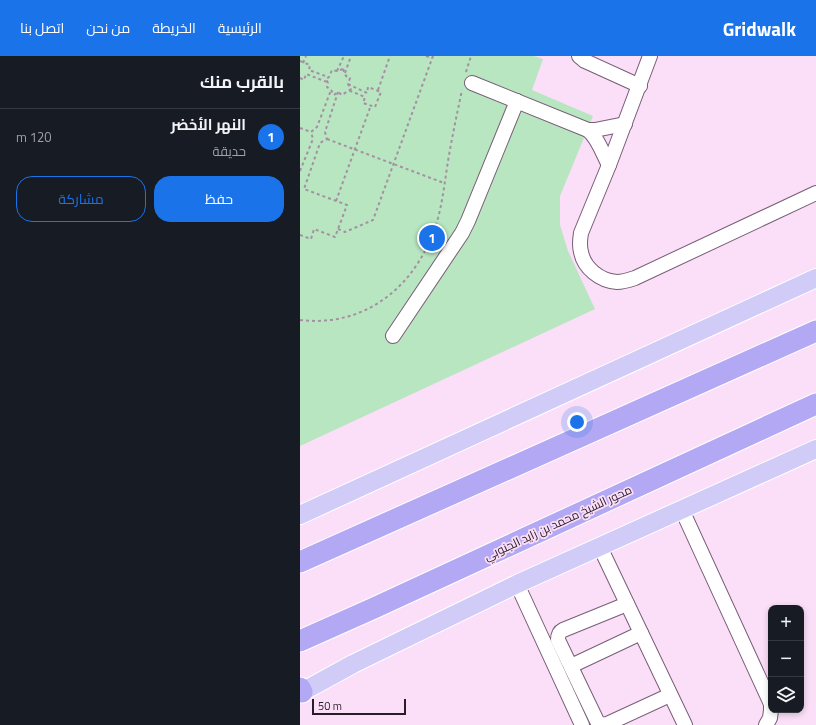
<!DOCTYPE html>
<html lang="ar">
<meta charset="utf-8">
<style>
body{margin:0;font-family:"Titillium Web",Cairo,sans-serif;background:#242831;color:#f1f3f6;direction:rtl}
.controls{position:absolute;right:12px;bottom:12px;display:grid;overflow:hidden;border-radius:8px;box-shadow:0 2px 6px #0003}
.controls button{width:36px;height:36px;display:grid;place-items:center;padding:0;border:0;border-bottom:1px solid #363941;background:#171b24;color:#f1f3f6;font:20px sans-serif}
.scale{position:absolute;left:12px;bottom:10px;width:94px;box-sizing:border-box;padding-left:4px;border:2px solid #271d26;border-top:0;font-size:11px;line-height:14px;white-space:nowrap;color:#271d26;-webkit-text-stroke:3px #fbdef8;paint-order:stroke}
.you{position:absolute;left:277px;top:366px;width:14px;height:14px;margin:-10px;border:3px solid #fff;border-radius:50%;background:#1a73e8;box-shadow:0 0 0 6px #1a73e833}
.badge{display:grid;place-items:center;width:26px;height:26px;border-radius:50%;background:#1a73e8;color:#fff;font-size:13px;font-weight:700}
.pin{position:absolute;translate:-50% -50%;border:2px solid #fff;box-shadow:0 1px 4px #0006}
.list{margin:0;padding:0;list-style:none}
h2{display:flex;justify-content:space-between;align-items:center;height:52px;margin:0;padding:0 16px;font-size:17px}
h2 small{font-size:13px;font-weight:400;color:#9ea1a6}
.list li{display:grid;grid-template-columns:26px 1fr auto;gap:12px;align-items:center;box-sizing:border-box;height:56px;padding:0 16px;border-top:1px solid #363941}
.list b{display:block;font-size:15px;white-space:nowrap}
.list p{margin:0;font-size:13px;white-space:nowrap;color:#9ea1a6}
.list em{font-size:13px;font-style:normal;color:#9ea1a6}
.actions{display:flex;gap:8px;padding:12px 16px}
.actions a{flex:1;padding:9px 0;border:1px solid #1a73e8;border-radius:16px;text-align:center;font-size:14px;color:#1a73e8}
.actions .main{background:#1a73e8;color:#fff}
.icon{flex:none;width:22px;height:22px;fill:none;stroke:currentColor;stroke-width:2;stroke-linecap:round;stroke-linejoin:round}
.map{position:relative;flex:none;width:516px;height:669px;overflow:hidden;direction:ltr}
header{display:flex;align-items:center;gap:24px;box-sizing:border-box;height:56px;padding:0 20px;background:#1a73e8;color:#fff}
header strong{font-size:19px}
nav{display:flex;gap:22px;margin-inline-start:auto;font-size:14px}
main{display:flex}
aside{flex:1;background:#171b24}
.map>svg:first-child{display:block}
</style>
<header>
<strong>Gridwalk</strong>
<nav><a>الرئيسية</a><a>الخريطة</a><a>من نحن</a><a>اتصل بنا</a></nav>
</header>
<main>
<div class="map">
<svg width="516" height="669" viewBox="0 0 516 669">
<rect width="100%" height="100%" fill="#fbdef8"/>
<polygon fill="#b8e6c1" points="0,0 234,0 243,3 232,34 293,60 260,140 260,169 268,195 295,253 0,390"/>
<g fill="none" stroke-linecap="round" stroke-linejoin="round">
<g stroke="#775e75" stroke-width="16">
<g id="minor">
<polyline points="279,0 285,5 340,30"/>
<path d="M350 0 309 109 281 177C280 184 279 189 281 196 284 212 300 225 317 226 323 226 329 224 335 222L516 137"/>
<path d="M172 27 288 74C298 82 303 98 309 109"/>
<polyline points="288,74 295,74 325,68"/>
<polyline points="93,280 162,177 168,165 217,45"/>
<polyline points="382,454 471,648 471,652"/>
<polyline points="300,491 385,669"/>
<polyline points="217,528 282,669"/>
<path d="M327 548 263 574C259 576 258 579 258 584L296 663C298 668 302 669 307 668L370 639"/>
<polyline points="271,610 341,577"/>
<polyline points="466,669 470,662 471,654"/>
</g>
</g>
<g stroke="#fff" stroke-width="20">
<g id="major">
<polyline points="0,459 516,222"/>
<polyline points="0,637 53,608 217,528 516,393"/>
</g>
</g>
<g stroke="#fff" stroke-width="23">
<g id="highway">
<polyline points="0,506 516,275"/>
<polyline points="0,585 74,552 516,348"/>
<polyline points="0,632 2,636"/>
</g>
</g>
<g stroke="#a590a3" stroke-width="2" stroke-dasharray="3 3" stroke-linecap="butt">
<polyline points="126,0 132,2"/>
<polyline points="0,5 10,9 9,14 28,21"/>
<polyline points="3,7 6,0"/>
<polygon points="43,13 46,20 50,22 48,28 51,33 42,39 38,36 34,39 31,34 27,31 28,27 26,23 29,21 32,14 37,15"/>
<polyline points="37,15 44,0"/>
<polyline points="166,16 171,0"/>
<polyline points="45,17 51,0"/>
<polyline points="0,22 4,24 6,18 27,26"/>
<polyline points="48,28 67,37 68,31 81,36 75,51 63,47 65,41 48,34"/>
<polyline points="78,34 90,0"/>
<polyline points="0,72 11,76"/>
<polyline points="27,83 144,127"/>
<polyline points="0,115 13,83 11,76 17,71 31,34"/>
<polyline points="36,145 71,49"/>
<polyline points="38,173 45,176 73,164 133,0"/>
<polyline points="0,179 11,183 14,173 35,181 47,149 4,133 20,87 27,83 25,76 38,36"/>
<path d="M0 264C69 272 120 226 138 162 143 143 145 124 148 105 152 81 157 58 162 34"/>
</g>
<use href="#minor" stroke="#fff" stroke-width="14"/>
<use href="#major" stroke="#d1cbf8" stroke-width="18"/>
<use href="#highway" stroke="#b3a8f3" stroke-width="21"/>
</g>
<g text-anchor="middle" stroke-width="3.5" stroke-linejoin="round" paint-order="stroke">
<g font-size="12" fill="#271d26" stroke="#fbdef8">
<text transform="translate(258 467) rotate(-25)" y="4">محور الشيخ محمد بن زايد الجنوبي</text>
</g>
</g>
</svg>
<div class="controls">
<button>+</button>
<button>−</button>
<button><svg class="icon" aria-label="layers" viewBox="0 0 24 24"><path d="M12 4l9 5-9 5-9-5zM3 14l9 5 9-5"/></svg></button>
</div>
<div class="scale">50 m</div>
<div class="you"></div>
<div class="pin badge" style="left:132px;top:182px">1</div>
</div>
<aside>
<h2>بالقرب منك<small></small></h2>
<ul class="list">
<li><span class="badge">1</span><div><b>النهر الأخضر</b><p>حديقة</p></div><em>120 m</em></li>
</ul>
<div class="actions"><a class="main">حفظ</a><a>مشاركة</a></div>
</aside>
</main>
